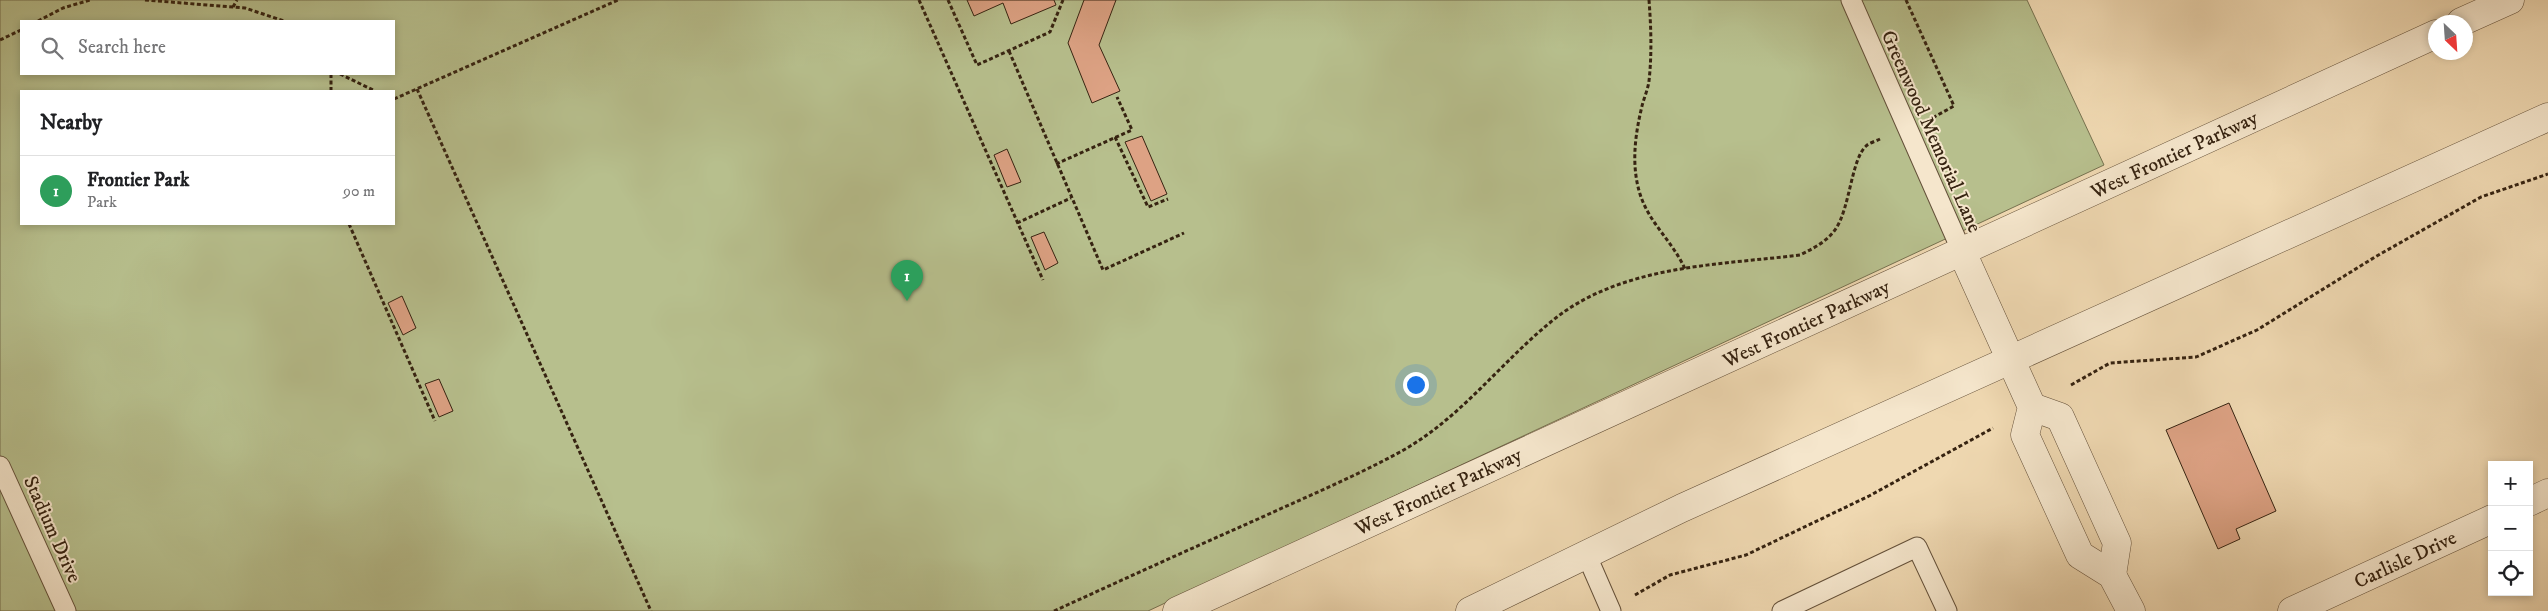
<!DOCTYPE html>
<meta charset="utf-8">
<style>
body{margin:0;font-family:"IM FELL DW Pica",serif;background:#f6f6f6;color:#202124}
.controls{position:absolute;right:15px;bottom:15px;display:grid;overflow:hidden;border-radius:0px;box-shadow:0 2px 8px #0003}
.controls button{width:45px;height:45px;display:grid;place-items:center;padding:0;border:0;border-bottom:1px solid #e0e0e0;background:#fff;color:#202124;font:25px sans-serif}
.compass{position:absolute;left:2428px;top:15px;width:45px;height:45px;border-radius:50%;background:#fff;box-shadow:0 2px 8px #0003;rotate:155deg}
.you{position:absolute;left:1415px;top:384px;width:18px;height:18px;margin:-12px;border:4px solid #fff;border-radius:50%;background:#1a73e8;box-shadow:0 0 0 8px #1a73e833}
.badge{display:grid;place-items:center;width:32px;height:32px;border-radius:50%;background:#7c3aed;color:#fff;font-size:16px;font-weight:700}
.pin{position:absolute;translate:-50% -41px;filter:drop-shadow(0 1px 2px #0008)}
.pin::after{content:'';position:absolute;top:26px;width:18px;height:15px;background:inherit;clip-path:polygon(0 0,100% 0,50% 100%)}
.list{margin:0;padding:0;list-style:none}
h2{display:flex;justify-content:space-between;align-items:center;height:65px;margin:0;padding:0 20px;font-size:21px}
h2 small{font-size:16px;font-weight:400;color:#757577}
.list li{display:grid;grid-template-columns:32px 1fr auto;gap:15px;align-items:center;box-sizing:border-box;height:70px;padding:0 20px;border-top:1px solid #e0e0e0}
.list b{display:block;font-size:19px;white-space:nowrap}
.list p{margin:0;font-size:16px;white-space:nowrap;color:#757577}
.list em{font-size:16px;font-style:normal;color:#757577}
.icon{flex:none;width:28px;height:28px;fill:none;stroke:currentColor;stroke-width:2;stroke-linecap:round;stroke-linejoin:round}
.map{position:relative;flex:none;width:2548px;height:611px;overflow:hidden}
.search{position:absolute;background:#fff;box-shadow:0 2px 8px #0003;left:20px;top:20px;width:375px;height:55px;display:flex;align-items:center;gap:12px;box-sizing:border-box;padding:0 18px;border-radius:0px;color:#757577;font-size:19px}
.panel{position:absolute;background:#fff;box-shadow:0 2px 8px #0003;left:20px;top:90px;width:375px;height:135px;border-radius:0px}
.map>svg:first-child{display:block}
</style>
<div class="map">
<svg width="2548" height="611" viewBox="0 0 2548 611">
<rect width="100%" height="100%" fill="#efd8b1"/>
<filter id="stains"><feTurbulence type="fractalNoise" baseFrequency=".004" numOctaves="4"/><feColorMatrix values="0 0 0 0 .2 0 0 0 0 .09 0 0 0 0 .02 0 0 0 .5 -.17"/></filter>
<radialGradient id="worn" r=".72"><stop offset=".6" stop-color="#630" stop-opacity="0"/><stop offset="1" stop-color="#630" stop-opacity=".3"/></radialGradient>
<path fill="#b7bf8d" stroke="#76714f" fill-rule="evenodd" d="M0 0H2027L2104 165 1148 611H0ZM21 21H394V74H21ZM21 91H394V224H21Z"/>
<g fill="#dda284" stroke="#362311">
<polygon points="967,0 1054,0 1056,5 1011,24 1003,3 974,16"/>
<polygon points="1084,0 1116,0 1099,45 1120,91 1092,103 1068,43"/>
<polygon points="1142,136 1167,194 1151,201 1125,142"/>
<polygon points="1007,149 1021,182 1007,187 994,155"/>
<polygon points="1044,232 1058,263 1045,270 1031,237"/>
<polygon points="402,296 416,328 403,335 388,303"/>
<polygon points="439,379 453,411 439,417 425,384"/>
<polygon points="2229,403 2276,511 2236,529 2240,539 2218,549 2166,430"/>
</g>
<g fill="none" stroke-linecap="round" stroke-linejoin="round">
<g stroke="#645039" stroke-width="21">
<g id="service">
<polyline points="1851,0 1962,252"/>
<polyline points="0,466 66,611"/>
<polyline points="1587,556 1611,611"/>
<polyline points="1782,611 1917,547 1947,611"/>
</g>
</g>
<g stroke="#645039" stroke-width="29">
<g id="minor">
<polyline points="2529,502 2548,493"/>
<polyline points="2292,611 2492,519"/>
</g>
</g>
<g stroke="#645039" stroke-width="29">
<g id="tertiary">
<polyline points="2461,22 2510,0"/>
<polyline points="1962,252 2032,407 2025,435 2080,555 2112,575 2131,611"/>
<polyline points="2032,407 2060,417 2117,543 2112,575"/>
<polyline points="1177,611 2436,34"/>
<polyline points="1470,611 1682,508 2548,117"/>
</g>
</g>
<g stroke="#362311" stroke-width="3" stroke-dasharray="4 2.5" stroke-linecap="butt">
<polyline points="145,0 245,8 284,21"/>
<polyline points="919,0 1043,280"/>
<polyline points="948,0 977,65 1050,32 1063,0"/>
<path d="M1649 0C1651 26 1652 54 1649 81 1648 89 1644 98 1642 106 1635 135 1631 165 1640 194 1649 223 1673 242 1685 269"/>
<polyline points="1906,0 1954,106 1934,117"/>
<polyline points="233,7 237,0"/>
<polyline points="38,21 63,8 90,0"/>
<polyline points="0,40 21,30"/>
<polyline points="1009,51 1103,270 1184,233"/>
<polyline points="331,74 331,91"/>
<polyline points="340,74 375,91"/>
<polyline points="417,89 651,611"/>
<polyline points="394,99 618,0"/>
<polyline points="1115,137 1148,207 1168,199"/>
<polyline points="1056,164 1132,130 1117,97"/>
<polyline points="1017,223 1071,198"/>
<polyline points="349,224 435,421"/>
<polyline points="2071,385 2110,363 2196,357 2257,330 2375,257 2481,197 2548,174"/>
<polyline points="1635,595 1670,575 1746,555 1869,496 1993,428"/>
<path d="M1054 611C1122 580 1190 549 1258 519 1306 497 1354 477 1400 452 1462 418 1503 359 1557 317 1625 265 1719 265 1800 255 1814 248 1826 242 1835 230 1850 209 1851 160 1866 146 1869 143 1876 141 1880 139"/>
</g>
<use href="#service" stroke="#f5e6cc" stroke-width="19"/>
<use href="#minor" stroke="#f5e6cc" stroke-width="28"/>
<use href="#tertiary" stroke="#f5e6cc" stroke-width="28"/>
</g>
<g text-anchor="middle" stroke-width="4" stroke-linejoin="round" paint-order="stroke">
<g font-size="20" fill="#362311" stroke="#f5e6cc">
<text transform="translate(1932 131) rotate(66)" y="7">Greenwood Memorial Lane</text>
<text transform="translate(2174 154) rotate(-25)" y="7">West Frontier Parkway</text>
<text transform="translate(1806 323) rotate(-25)" y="7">West Frontier Parkway</text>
<text transform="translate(1438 491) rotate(-25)" y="7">West Frontier Parkway</text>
<text transform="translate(53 529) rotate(66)" y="7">Stadium Drive</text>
<text transform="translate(2405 559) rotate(-25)" y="7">Carlisle Drive</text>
</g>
</g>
<rect width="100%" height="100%" filter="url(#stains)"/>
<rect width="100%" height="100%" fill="url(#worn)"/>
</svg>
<div class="controls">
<button>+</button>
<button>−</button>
<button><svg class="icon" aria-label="locate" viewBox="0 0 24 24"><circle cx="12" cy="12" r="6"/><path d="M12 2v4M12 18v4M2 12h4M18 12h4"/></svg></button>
</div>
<svg class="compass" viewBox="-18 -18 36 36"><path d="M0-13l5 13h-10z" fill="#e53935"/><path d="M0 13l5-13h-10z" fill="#757577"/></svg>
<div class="you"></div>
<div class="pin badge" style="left:907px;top:301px;background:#2e9e5b">1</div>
<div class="search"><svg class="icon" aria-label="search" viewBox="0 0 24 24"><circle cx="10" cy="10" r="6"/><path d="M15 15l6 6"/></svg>Search here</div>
<section class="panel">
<h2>Nearby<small></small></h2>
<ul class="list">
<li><span class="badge" style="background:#2e9e5b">1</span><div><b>Frontier Park</b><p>Park</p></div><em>90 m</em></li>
</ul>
</section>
</div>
